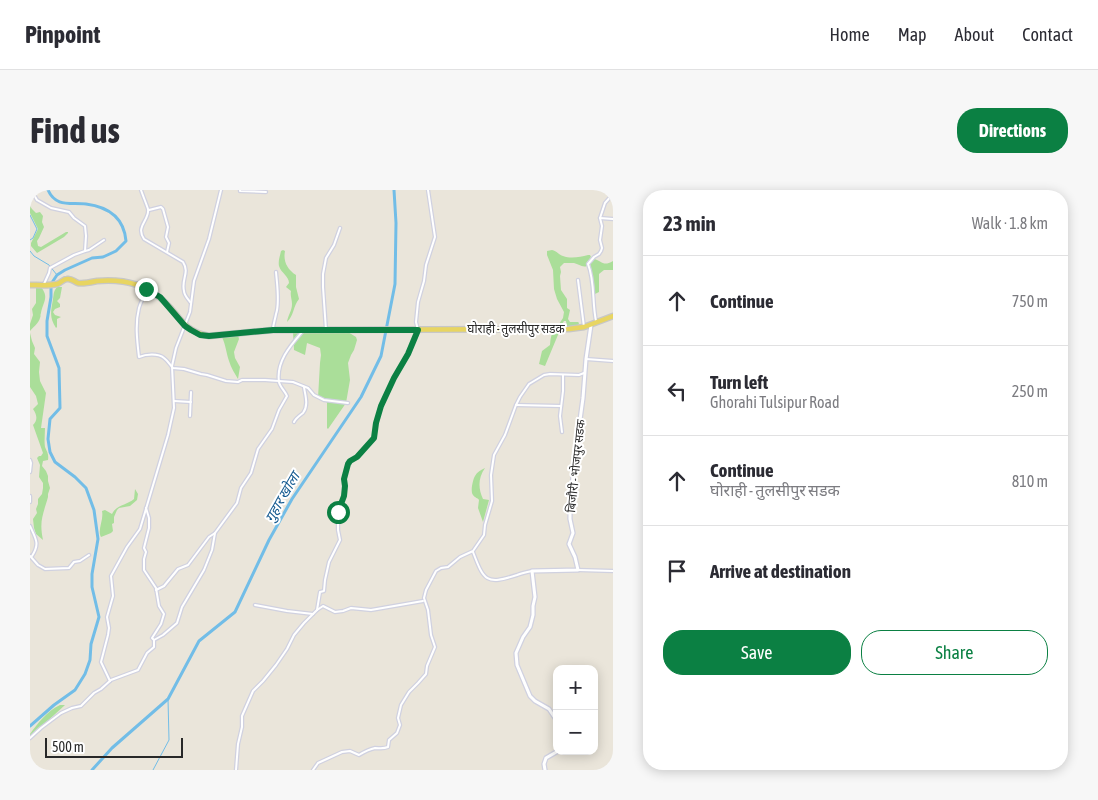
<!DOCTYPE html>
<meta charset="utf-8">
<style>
body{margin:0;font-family:"Asap Condensed","Noto Sans Devanagari",sans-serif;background:#f7f7f7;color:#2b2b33}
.controls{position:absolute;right:15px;bottom:15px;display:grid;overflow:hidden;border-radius:10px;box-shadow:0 2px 12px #0003}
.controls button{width:45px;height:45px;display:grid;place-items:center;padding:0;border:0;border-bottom:1px solid #e1e1e2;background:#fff;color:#2b2b33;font:25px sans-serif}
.scale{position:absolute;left:15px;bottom:12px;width:138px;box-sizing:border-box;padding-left:5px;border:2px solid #282828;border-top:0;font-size:14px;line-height:18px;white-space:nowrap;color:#282828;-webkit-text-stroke:4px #fff;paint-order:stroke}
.stop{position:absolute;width:15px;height:15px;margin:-11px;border:4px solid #0b8043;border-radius:50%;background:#fff}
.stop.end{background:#0b8043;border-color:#fff;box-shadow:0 1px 5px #0008}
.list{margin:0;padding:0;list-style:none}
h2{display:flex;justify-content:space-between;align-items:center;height:65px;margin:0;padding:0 20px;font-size:21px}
h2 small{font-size:16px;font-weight:400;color:#7c7c81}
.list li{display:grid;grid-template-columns:32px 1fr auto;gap:15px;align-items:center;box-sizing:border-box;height:90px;padding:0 20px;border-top:1px solid #e1e1e2}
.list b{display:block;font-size:19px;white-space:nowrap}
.list p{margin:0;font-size:16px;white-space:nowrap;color:#7c7c81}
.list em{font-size:16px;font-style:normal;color:#7c7c81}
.actions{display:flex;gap:10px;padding:15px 20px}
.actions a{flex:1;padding:11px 0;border:1px solid #0b8043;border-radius:20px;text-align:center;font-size:18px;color:#0b8043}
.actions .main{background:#0b8043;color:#fff}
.icon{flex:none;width:28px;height:28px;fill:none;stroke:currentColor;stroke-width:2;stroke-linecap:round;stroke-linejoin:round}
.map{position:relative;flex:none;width:583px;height:580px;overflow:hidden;border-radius:20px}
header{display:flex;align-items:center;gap:30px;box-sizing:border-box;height:70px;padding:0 25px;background:#fff;border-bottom:1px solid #e1e1e2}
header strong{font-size:24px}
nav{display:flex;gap:28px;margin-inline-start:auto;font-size:18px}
.intro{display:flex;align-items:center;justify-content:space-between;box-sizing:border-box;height:120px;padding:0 30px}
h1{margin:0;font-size:35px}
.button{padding:12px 22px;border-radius:20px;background:#0b8043;color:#fff;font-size:18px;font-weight:700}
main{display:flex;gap:30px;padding:0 30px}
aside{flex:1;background:#fff;border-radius:20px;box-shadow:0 2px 12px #0003}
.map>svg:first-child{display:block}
</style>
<header>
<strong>Pinpoint</strong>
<nav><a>Home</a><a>Map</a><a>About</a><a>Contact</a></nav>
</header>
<div class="intro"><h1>Find us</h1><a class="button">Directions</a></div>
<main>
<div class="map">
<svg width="583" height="580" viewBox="0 0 583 580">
<rect width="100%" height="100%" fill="#eae5da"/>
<g fill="#aade99">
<polygon points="0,16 2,19 6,23 10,22 13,26 12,32 14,37 9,48 7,51 8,56 11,57 36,42 38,42 38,43 34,47 7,63 1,56 1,53 8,39 0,23"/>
<path d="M253 60 255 61C253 71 257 79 266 85V97L269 109C263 116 264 126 257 132 258 125 262 121 262 114 262 109 260 106 261 101L256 97 259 93C259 86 251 83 249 76 248 71 250 66 251 61Z"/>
<path d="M522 60C527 61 529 65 533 66 541 69 550 67 558 65H560L561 67 557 72V76C552 78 549 74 544 73 541 73 538 73 534 73L530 77 531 82 530 86 531 100 537 109V118L540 120 538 129 540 132H548L549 133 548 136 537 138 536 131H534L530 137H527L533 128 534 122 527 109 524 99 523 80 517 65V61Z"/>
<path d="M564 69C572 71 573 77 583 71V80H574L569 84V102L565 104H564L563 89 560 74Z"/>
<path d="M10 96C20 107 13 112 11 123 10 125 11 126 10 128 9 133 3 137 0 141V134L3 125 2 119 6 113V97Z"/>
<path d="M27 97H32L30 108 27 111 30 114V117L25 119 23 122 25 125 31 127 27 129V137L26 138C19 127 21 121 23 109 24 104 23 102 27 97Z"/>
<path d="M530 140 515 176 509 174 512 161 520 155C521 148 520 141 530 140Z"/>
<polygon points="263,142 318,142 326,147 327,150 324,160 321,165 318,173 320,190 316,213 298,239 297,238 297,213 296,211 288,208 290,173 291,165 290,158 277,153 275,165 264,160"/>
<path d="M0 143 2 151 5 158 4 164 10 172 9 182 10 191 16 203 11 238H15C15 244 14 251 15 257 17 262 19 264 18 270L13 271 12 276 16 281 18 286V291L20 298 18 304V307C13 325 9 331 13 350L6 344 4 338 3 329 7 323 6 319 8 314V309L12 304 13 298V293L9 287 10 275 7 268 9 266H11L13 263 3 235C8 230 7 225 3 219L8 214 6 206 0 197Z"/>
<path d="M208 145 209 149 204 162 205 168 210 177 208 189C205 184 201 178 199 171 196 162 196 156 192 147Z"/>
<path d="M455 278C448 288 448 298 453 309L459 310 453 332 448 318 449 310C448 308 445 308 443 305 440 302 443 289 445 286 447 282 451 280 455 278Z"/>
<path d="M105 299 108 304 107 310 100 316 89 318 87 320 84 327V333L82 334 83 341 81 343 71 347C67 340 74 330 72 321L75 320 82 324C86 315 97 315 104 309Z"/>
<path d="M30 515H35L0 547V544C8 533 17 521 30 515Z"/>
</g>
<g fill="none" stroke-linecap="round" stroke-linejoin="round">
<g stroke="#72bde7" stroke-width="1">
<polyline points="0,25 7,39 3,48 0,50"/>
<polyline points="0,61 4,66 19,75 27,85"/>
<polyline points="123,580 139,550 138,509"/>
</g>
<g stroke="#72bde7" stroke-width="3">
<path d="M0 536 24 515 45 500 55 484 60 470 61 454 69 427 62 397V384L68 349 64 320 56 298 45 287 25 272 20 262 18 249 20 229 30 218 29 178 17 146V131L21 107V94L27 85 35 80 62 68 73 67 86 61 96 51C94 28 79 17 56 14 41 12 26 18 18 0"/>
<polyline points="62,580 82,558 138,509 169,451 205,422 239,350 262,309 331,207 351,166 365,94 366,33 364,0"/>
</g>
<g stroke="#d0d1e0" stroke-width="4.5">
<g id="minor">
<polyline points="1,0 7,10 21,18 39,22 44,28 55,36 56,46 55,61 44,65 20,78 19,83 14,94"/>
<path d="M111 0C113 6 116 13 118 19 120 30 105 36 114 49L153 72C160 83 151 89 154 101 154 105 158 109 160 112"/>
<polyline points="210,0 210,1 236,2"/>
<polyline points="119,20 131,17 133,19 138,37 136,47 139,53 137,62"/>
<polyline points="570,28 583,29"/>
<polyline points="55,61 59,60 74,50"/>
<polyline points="548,90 554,137"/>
<path d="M116 99C115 105 111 111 109 118 105 134 107 150 109 167 116 164 128 163 134 168 138 171 140 175 143 178L154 179 171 184 177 185 196 191 208 192 212 190H235L263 192 278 198 284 205 294 210 318 213"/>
<path d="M566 131C562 112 565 92 558 74L564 67 569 64 571 61 572 58 570 50 572 36 570 28 575 13 583 4"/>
<path d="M243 140C243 134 245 130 246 124 250 113 247 94 246 82"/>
<polyline points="296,140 293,97 293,84 296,68 304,55 310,38"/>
<polyline points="556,169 583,171"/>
<polyline points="144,211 161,212"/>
<polyline points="486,215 531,216"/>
<polyline points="160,226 161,202"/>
<path d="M264 232C266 228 269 226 273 223 279 215 275 205 274 197"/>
<polyline points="532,242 530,226 533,201 533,185"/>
<polyline points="0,270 1,273 0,282"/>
<polyline points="0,306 0,312"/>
<polyline points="116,318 119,328 119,338 114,358 116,362 114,369 114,380 126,398 129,416 134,424 131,434 122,448 124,450"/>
<path d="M0 336C6 349 10 354 2 366"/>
<path d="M443 362C454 391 456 395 487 385 492 383 497 382 502 381"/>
<polyline points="0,366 8,375 15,379 39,378 44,372 50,371 59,365"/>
<polyline points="548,380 583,381"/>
<polyline points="126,400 134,396 148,379 158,375 179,347 185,343"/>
<polyline points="225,415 257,421 283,424"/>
<polyline points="287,420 293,416 305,422 313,421 321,418 341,420 393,411"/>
<polyline points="80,491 71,472 78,445 79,438 77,427 83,406 81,386 97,357 110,339 138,245 144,218 142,176 146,158 160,122 164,91 179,49 191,0"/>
<path d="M0 548 11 538 31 523 42 518 51 516 64 503 71 499 81 490 108 480 117 463 124 457V450L133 445 147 433 152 417 174 380 182 360 185 343 207 313 211 298 221 283 228 259 242 239 249 220 257 206C255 201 250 197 249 192 246 172 260 156 272 142"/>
<polyline points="206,580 208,554 212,537 212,526 223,501 233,491 246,475 257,459 264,445 274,433 287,420 290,402 294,401 295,390 299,372 310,350 308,340 308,322 314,306 314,289 318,273 320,271 327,267 344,248 346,233 351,216 364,188 378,164 387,143 388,140 386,132 388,112 394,91 396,75 405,47 398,0"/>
<path d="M283 580 288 573 312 562 320 561 329 565C334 562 340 559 345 558 350 558 353 559 358 557L359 550 367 543 370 535 368 528 371 515 379 502 388 493 396 484 397 476 405 457 401 445 398 420 394 408 396 400 406 381 411 378 418 377 430 367 443 361 454 345 455 335 462 311 461 285 464 265 475 245 486 215 490 207 499 194 514 185 520 184 549 185 554 183"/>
</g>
</g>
<g stroke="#d0d1e0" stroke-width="5.5">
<g id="tertiary">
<polyline points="527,531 519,519 505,511 500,506 487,475 486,463 493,447 500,437 503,425 503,416 505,407 502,381 548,380 545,367 539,354 543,343 540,329 540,314 543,287 546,274 546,259 553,208 556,169 561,135"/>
<polyline points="515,580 514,574 516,568 528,561"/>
</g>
</g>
<g stroke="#c7c7c7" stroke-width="7">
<path id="primary" d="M0 95C8 95 19 96 27 94 31 93 33 89 37 89 42 88 44 92 48 93 53 94 62 92 67 91 90 89 111 92 129 107 149 122 150 141 179 146L243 140 539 139 554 137 583 126"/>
</g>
<use href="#minor" stroke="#fff" stroke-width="2"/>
<use href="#tertiary" stroke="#fff" stroke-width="3"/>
<use href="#primary" stroke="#e8d561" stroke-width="4.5"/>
</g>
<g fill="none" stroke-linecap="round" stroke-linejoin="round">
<polyline stroke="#0b8043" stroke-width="6" points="116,99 130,107 155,136 161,140 170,145 179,146 243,140 388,140 378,164 364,188 351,216 346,233 344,248 327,267 320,271 318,274 314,289 315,296 314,306 308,322"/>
</g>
<g text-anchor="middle" stroke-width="4" stroke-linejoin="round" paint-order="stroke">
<g font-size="12" fill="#282828" stroke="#fff">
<text x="486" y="143">घोराही - तुलसीपुर सडक</text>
<text transform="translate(546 276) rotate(-84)" y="4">बिजौरी - भोजपुर सडक</text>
</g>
<g font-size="14" font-style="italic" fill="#155a90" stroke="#fff">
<text transform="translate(252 307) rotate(-60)" y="5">गुहार खोला</text>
</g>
</g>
</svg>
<div class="controls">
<button>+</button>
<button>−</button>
</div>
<div class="scale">500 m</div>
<div class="stop" style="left:308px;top:322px"></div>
<div class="stop end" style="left:116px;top:99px"></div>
</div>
<aside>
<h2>23 min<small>Walk · 1.8 km</small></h2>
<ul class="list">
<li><svg class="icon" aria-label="ahead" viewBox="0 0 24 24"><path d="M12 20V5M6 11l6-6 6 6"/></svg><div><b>Continue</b></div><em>750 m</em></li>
<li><svg class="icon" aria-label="left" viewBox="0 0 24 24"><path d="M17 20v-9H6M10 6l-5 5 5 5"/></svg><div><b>Turn left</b><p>Ghorahi Tulsipur Road</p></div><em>250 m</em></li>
<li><svg class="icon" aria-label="ahead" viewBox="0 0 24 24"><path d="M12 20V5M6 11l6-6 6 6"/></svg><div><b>Continue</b><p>घोराही - तुलसीपुर सडक</p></div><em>810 m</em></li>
<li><svg class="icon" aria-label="arrive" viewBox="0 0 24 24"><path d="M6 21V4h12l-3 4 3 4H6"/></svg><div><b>Arrive at destination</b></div></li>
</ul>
<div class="actions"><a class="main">Save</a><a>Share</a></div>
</aside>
</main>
